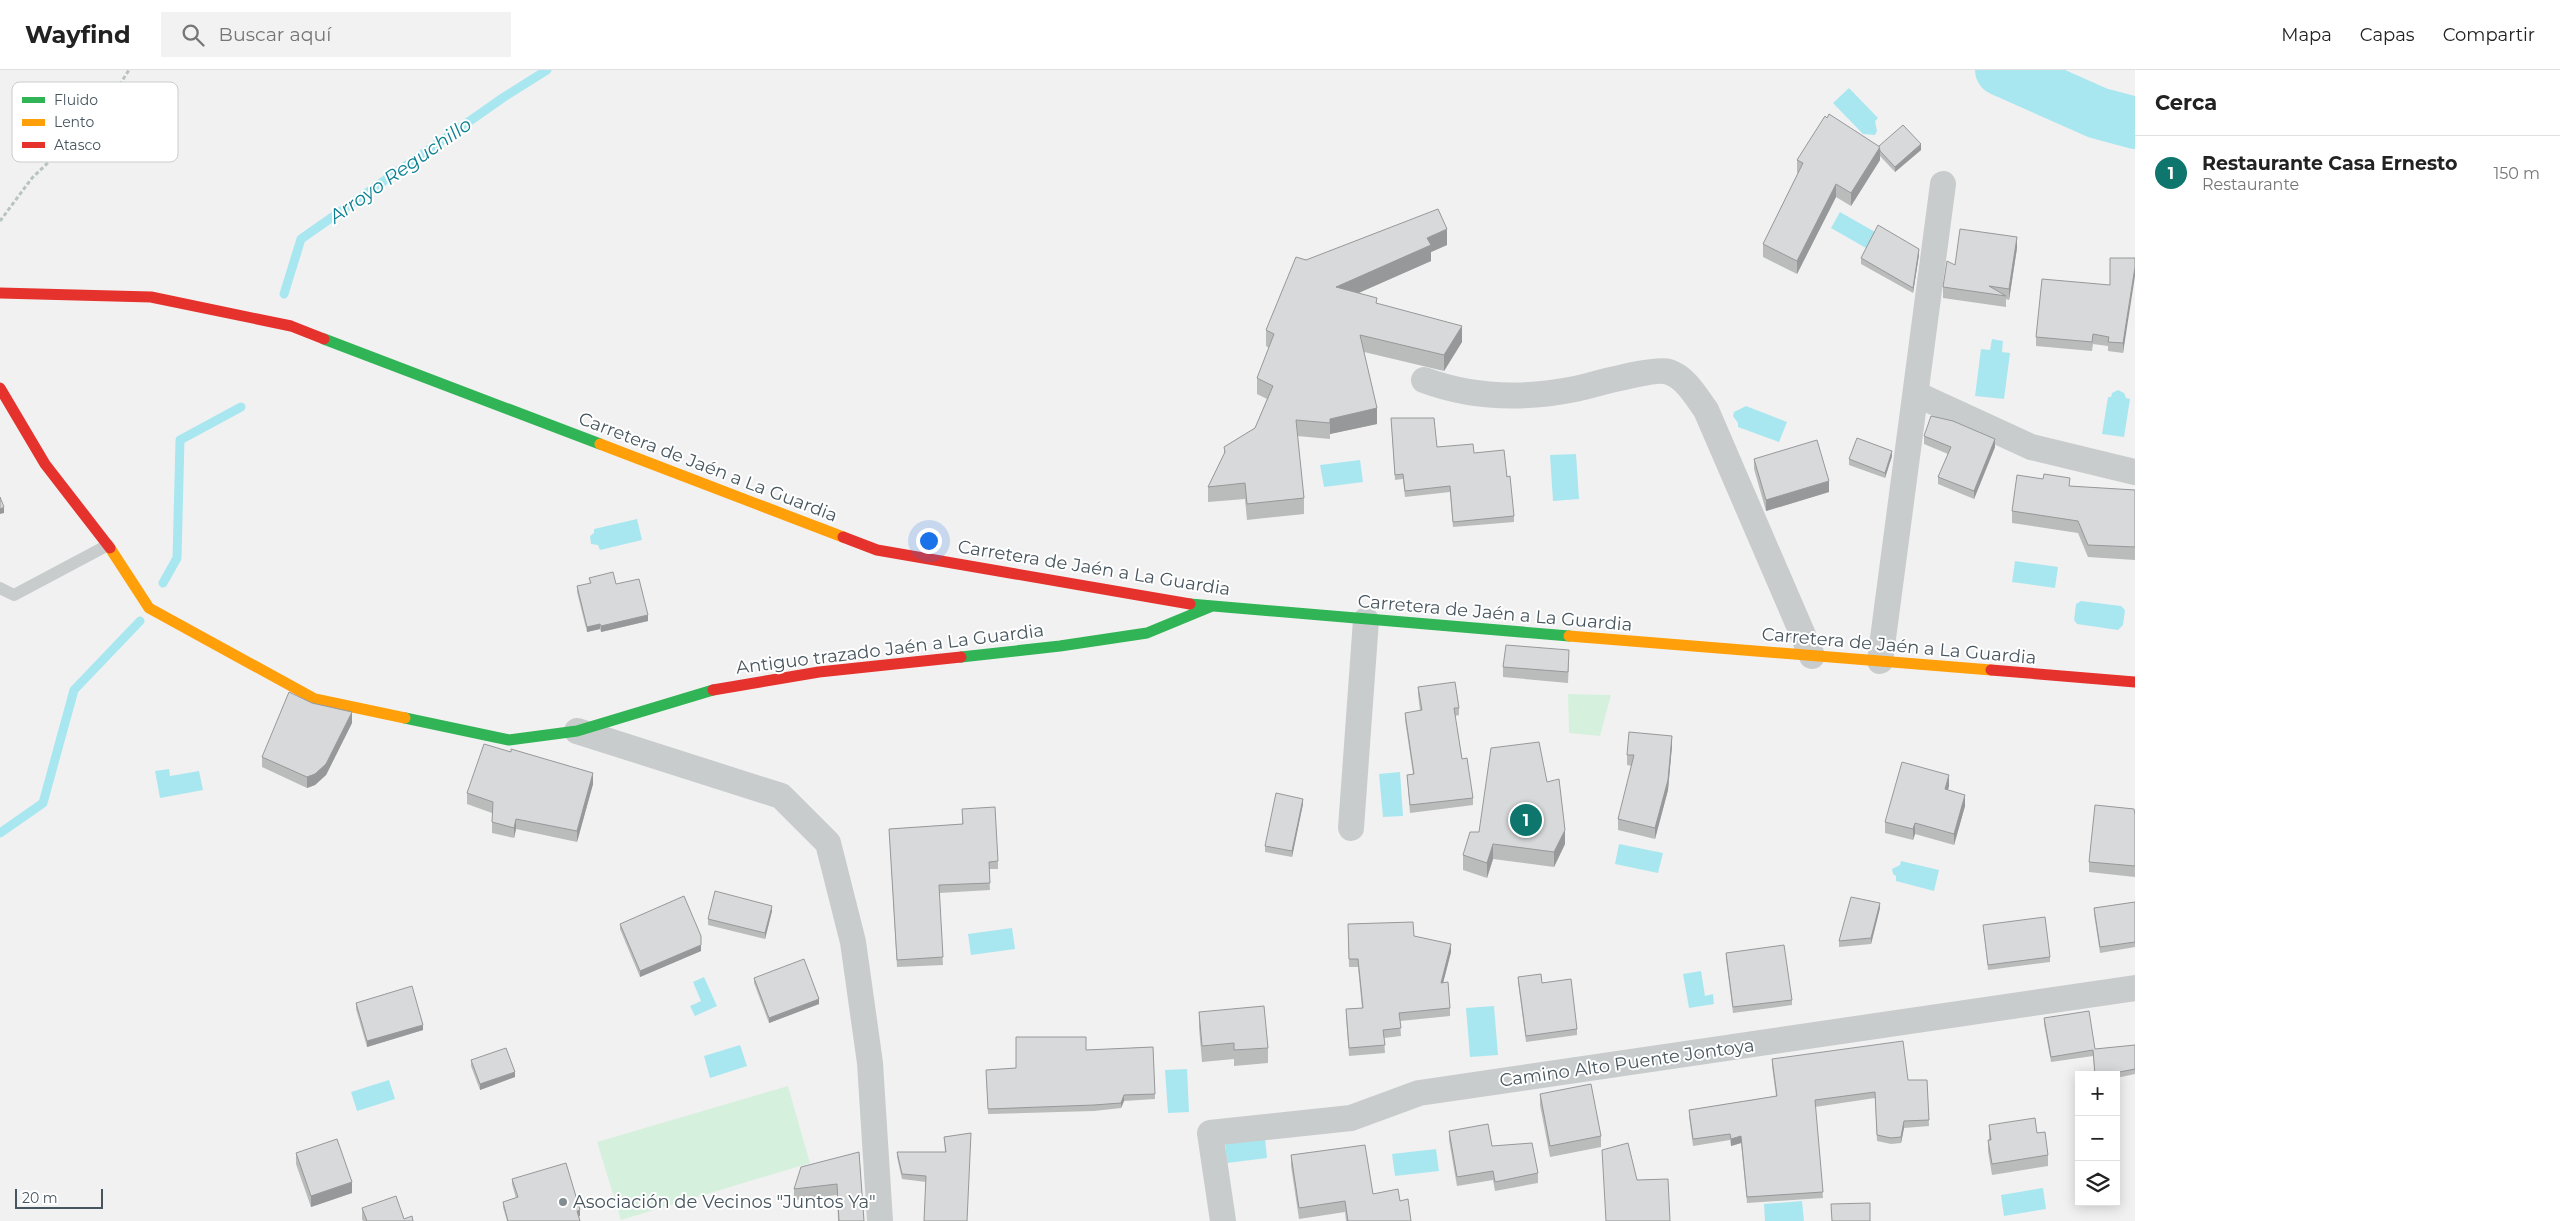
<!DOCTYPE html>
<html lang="es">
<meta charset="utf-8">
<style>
body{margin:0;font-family:Montserrat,sans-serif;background:#f2f2f2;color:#222}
.controls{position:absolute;right:15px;bottom:15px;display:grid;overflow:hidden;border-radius:0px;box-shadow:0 2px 12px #0003}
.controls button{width:45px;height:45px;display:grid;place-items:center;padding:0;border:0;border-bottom:1px solid #e0e0e0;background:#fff;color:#222;font:25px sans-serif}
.scale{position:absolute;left:15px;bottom:12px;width:88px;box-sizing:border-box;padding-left:5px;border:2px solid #47565e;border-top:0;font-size:14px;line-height:18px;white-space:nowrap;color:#47565e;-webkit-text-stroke:4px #fff;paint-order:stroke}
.you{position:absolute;left:928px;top:470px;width:18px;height:18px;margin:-12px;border:4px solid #fff;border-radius:50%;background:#1a73e8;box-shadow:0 0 0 8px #1a73e833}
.badge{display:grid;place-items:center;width:32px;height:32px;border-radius:50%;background:#0f766e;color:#fff;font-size:16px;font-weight:700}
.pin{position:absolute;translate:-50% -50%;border:2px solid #fff;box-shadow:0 1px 5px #0006}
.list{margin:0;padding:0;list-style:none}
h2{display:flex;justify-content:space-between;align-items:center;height:65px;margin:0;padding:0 20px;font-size:21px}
h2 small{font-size:16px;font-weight:400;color:#767676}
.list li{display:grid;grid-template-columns:32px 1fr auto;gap:15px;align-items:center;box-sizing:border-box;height:75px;padding:0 20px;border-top:1px solid #e0e0e0}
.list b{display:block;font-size:19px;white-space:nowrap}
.list p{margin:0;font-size:16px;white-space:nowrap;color:#767676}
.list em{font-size:16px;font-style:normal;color:#767676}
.icon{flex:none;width:28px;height:28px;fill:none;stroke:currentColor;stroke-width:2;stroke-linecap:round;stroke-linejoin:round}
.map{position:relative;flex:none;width:2135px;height:1151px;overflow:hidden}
header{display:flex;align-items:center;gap:30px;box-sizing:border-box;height:70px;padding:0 25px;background:#fff;border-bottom:1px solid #e0e0e0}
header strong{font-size:24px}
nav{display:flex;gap:28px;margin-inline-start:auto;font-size:18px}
.search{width:350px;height:45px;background:#f2f2f2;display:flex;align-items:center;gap:12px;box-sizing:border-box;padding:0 18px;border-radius:0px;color:#767676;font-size:19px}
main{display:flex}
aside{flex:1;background:#fff}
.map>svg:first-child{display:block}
</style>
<header>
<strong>Wayfind</strong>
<div class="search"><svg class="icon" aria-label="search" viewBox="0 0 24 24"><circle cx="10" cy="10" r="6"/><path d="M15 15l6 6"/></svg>Buscar aquí</div>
<nav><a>Mapa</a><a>Capas</a><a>Compartir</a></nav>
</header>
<main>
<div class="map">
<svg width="2135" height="1151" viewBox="0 0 2135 1151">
<rect width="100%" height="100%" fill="#f2f1f1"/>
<g fill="#d5f1dd">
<polygon points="1568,624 1611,625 1600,666 1569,663"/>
<polygon points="788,1016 810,1093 621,1150 597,1072"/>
</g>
<g fill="#a9e7f0">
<polygon points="1849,18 1878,48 1875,51 1877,61 1875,65 1863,64 1833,33"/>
<polygon points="1840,142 1875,162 1866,178 1831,158"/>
<polygon points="1992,269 2003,271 2002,282 2010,283 2004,329 1975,326 1981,279 1990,280"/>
<polygon points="2118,320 2124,323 2126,328 2130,329 2124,367 2102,364 2108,327 2111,327 2112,323"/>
<polygon points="1746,336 1787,352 1779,372 1738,357 1738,353 1733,346 1734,342"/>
<polygon points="1576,384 1579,429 1553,431 1550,385"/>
<polygon points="1360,390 1363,412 1324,417 1320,395"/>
<polygon points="637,449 642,470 600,480 598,475 591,474 590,466 594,463 594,459"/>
<polygon points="2015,491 2058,497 2055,518 2012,512"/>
<polygon points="2081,531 2121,536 2125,540 2123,555 2118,560 2077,554 2074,550 2076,534"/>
<polygon points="169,699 170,706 199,701 203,720 160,728 155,701"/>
<polygon points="1400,702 1403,746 1383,747 1379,704"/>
<polygon points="1619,774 1663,783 1658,803 1615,794"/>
<polygon points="1901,791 1939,800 1934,821 1896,811 1896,806 1893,804 1892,799 1900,795"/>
<polygon points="1012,858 1015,879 971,885 968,864"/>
<polygon points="1701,901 1705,926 1713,924 1714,934 1689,938 1683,904"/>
<polygon points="704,907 717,936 695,946 690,936 701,931 693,912"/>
<polygon points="1494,936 1498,985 1470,987 1466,938"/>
<polygon points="740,975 747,996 710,1008 704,986"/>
<polygon points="1187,999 1189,1042 1168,1043 1165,1000"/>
<polygon points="389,1010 395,1029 357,1041 351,1022"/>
<polygon points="1265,1068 1267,1088 1227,1093 1225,1073"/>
<polygon points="1436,1079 1439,1101 1395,1106 1392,1084"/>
<polygon points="2043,1118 2046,1139 2004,1146 2001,1125"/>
<polygon points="1802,1131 1804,1151 1765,1151 1764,1134"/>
</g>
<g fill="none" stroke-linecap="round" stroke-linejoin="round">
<g stroke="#a9e7f0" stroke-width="9">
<polyline points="284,224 301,169 504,27 547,0"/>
<polyline points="163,513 177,488 180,370 241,337"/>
<polyline points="0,763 43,733 74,620 140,551"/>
</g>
<polyline stroke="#a9e7f0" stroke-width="52" points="2001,0 2098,43 2135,53"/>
<polyline stroke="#b7c4bf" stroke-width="3" stroke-dasharray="4 2.5" stroke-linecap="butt" points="0,151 32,108 104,39 129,0"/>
<polyline stroke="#c8cccd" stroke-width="12" points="0,518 14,525 108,475"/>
<g stroke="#c8cccd" stroke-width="26">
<path d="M1424 310C1472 328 1525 329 1575 319 1593 315 1655 297 1669 302 1686 308 1695 325 1706 340L1812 586"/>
<polyline points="1916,324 2031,377 2135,402"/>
<polyline points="1880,591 1943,114"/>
<polyline points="577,661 781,726 828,773 853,872 870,993 880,1151"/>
<polyline points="1351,758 1366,550"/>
<polyline points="1223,1151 1210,1063 1351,1048 1419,1023 2135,918"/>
</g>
<g stroke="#30b455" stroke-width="11">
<polyline points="324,269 600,374"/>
<polyline points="1190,534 1569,566"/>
<polyline points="961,587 1060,576 1147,563 1210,537"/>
<polyline points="405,648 509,670 577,661 713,620"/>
</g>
<g stroke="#ff9f0a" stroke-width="11">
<polyline points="600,374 843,467"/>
<polyline points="110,478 149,538 315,629 405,648"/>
<polyline points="1569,566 1991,600"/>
</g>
<g stroke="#e5322d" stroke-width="11">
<polyline points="0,223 151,227 291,256 324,269"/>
<polyline points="0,318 45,394 110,478"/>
<polyline points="843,467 877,480 1190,534"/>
<polyline points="1991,600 2135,612"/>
<polyline points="713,620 819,602 961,587"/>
</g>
</g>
<g fill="#babbbb">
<polygon points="1879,76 1921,80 1895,102 1880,86 1880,90 1851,136 1836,127 1797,204 1763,187 1763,174 1798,103 1797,103 1797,90"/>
<polygon points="1447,175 1431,182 1431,191 1358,223 1377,233 1462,272 1444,301 1364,282 1377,354 1330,364 1330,369 1297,366 1304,428 1304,444 1247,450 1245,429 1208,432 1208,417 1224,384 1224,377 1255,358 1267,329 1257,324 1257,308 1269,278 1266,276 1266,260 1306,190"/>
<polygon points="2017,178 2009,230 2006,229 2006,237 1943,228 1943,217 1955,195"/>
<polygon points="1919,185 1913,223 1861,194 1861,188"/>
<polygon points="2135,188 2123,283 2108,281 2108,276 2093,274 2092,281 2036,276 2036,267 2110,215"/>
<polygon points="1391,348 1437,377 1474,383 1507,407 1514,446 1514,452 1453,457 1450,422 1405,427 1403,409 1395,410"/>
<polygon points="1924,366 1995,377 1974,429 1938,414 1938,407 1948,384 1924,374"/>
<polygon points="1892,386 1885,408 1849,395 1849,389"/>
<polygon points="1754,389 1829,422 1766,441 1754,399"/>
<polygon points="2070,416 2135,420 2135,490 2088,487 2078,463 2012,453 2012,441"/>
<polygon points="589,508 616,514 648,551 601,562 600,559 587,562 577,522 577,516 590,514"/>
<polygon points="1569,591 1568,613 1503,607 1503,597"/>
<polygon points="1418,617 1459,638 1459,645 1455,646 1462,689 1473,728 1473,735 1410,743 1407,705 1413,704 1405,650 1405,643 1420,641 1418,624"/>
<polygon points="312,633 352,653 326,705 315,715 307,718 262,697 262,687"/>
<polygon points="1672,676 1668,720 1655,769 1618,760 1618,749 1632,696 1627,695 1627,685"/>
<polygon points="1547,712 1565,774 1554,797 1493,789 1487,808 1463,800 1463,785 1479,762"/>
<polygon points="593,714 577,772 516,759 514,768 492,763 492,743 467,734 467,723"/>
<polygon points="1949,716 1948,720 1965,736 1954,775 1915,764 1913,770 1885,763 1885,752"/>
<polygon points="1303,734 1292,787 1265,782 1265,776"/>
<polygon points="962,739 998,791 998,799 989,799 990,820 939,823 943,895 897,897 889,759 962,754"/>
<polygon points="2135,745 2135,807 2089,802 2089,792"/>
<polygon points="2135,832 2135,877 2100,883 2094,844 2094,838"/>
<polygon points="1880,838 1871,874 1839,877 1839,871"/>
<polygon points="772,841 765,869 708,855 708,849"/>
<polygon points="620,854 701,881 640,907 620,859"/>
<polygon points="1348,854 1414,866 1451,882 1443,913 1450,938 1450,946 1400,951 1401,966 1384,968 1385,983 1349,986 1346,947 1346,939 1362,938 1358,897 1349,897"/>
<polygon points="1983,855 2050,887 2050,892 1988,900"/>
<polygon points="1726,883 1792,930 1792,935 1733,943 1726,889"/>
<polygon points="1518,907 1542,913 1577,959 1577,965 1526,972 1518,912"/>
<polygon points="754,908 819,934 769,953 754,913"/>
<polygon points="356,933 423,960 367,977 356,939"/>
<polygon points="1199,942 1268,978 1268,993 1234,996 1234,989 1202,992 1199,958"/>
<polygon points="2044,948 2095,979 2135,975 2135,1004 2116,1008 2116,1005 2095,1005 2093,986 2051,992 2044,954"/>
<polygon points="1153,977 1155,1029 1124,1031 1121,1038 1094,1041 988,1044 986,1000 1016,998 1086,980"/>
<polygon points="1772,989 1908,1010 1927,1010 1929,1056 1904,1058 1901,1073 1891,1074 1877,1071 1875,1028 1815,1037 1823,1128 1747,1133 1741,1073 1731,1076 1730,1070 1693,1076 1689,1046 1689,1040 1776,1026 1772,996"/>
<polygon points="471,990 515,1007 480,1020 471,996"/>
<polygon points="1540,1024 1601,1066 1601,1077 1550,1087 1540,1035"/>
<polygon points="1989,1055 2037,1063 2048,1085 2048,1096 1992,1105 1988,1081 1988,1070 1989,1070"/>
<polygon points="1449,1061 1492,1076 1538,1103 1538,1113 1495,1121 1493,1110 1457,1116 1449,1070"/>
<polygon points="971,1063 926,1112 902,1109 897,1087 897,1082 945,1082 944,1067"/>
<polygon points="859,1082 864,1151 838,1151 837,1125 794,1130 794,1119"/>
<polygon points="296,1083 352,1123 311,1137 296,1094"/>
<polygon points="1291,1085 1373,1124 1411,1151 1346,1151 1345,1142 1299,1149 1291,1096"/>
<polygon points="512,1109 580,1146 579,1146 580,1151 507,1151 503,1137 503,1132 516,1128 512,1114"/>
<polygon points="362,1138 404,1149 413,1151 363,1151 362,1149"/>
</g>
<g fill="#979899">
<polygon points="1921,74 1921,80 1895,102 1895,97"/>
<polygon points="1880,77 1880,90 1851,136 1851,123"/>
<polygon points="1836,114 1836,127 1797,204 1797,191"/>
<polygon points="1447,159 1447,175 1431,182 1431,191 1336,233 1336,217 1427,168"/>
<polygon points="2017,167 2017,178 2009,230 2009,219"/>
<polygon points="1919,179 1919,185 1913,223 1913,218"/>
<polygon points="2135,197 2135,206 2123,283 2123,273"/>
<polygon points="1462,256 1462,272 1444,301 1444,285"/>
<polygon points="1377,338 1377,354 1330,364 1330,349"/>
<polygon points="1995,369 1995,377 1974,429 1974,421"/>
<polygon points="1892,381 1892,386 1885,408 1885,403"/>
<polygon points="1829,411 1829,422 1766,441 1766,430"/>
<polygon points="4,437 4,443 0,444 0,439"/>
<polygon points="648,545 648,551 601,562 601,556"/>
<polygon points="600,554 600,559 587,562 587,557"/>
<polygon points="352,642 352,653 326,705 315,715 307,718 307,707"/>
<polygon points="1672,666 1672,676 1668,720 1655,769 1655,758"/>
<polygon points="593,703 593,714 577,772 577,761"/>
<polygon points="1949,705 1949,716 1945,730 1945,719"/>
<polygon points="1965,725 1965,736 1954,775 1954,764"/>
<polygon points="1303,729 1303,734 1292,787 1292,781"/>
<polygon points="516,749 516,759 514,768 514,758"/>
<polygon points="1915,753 1915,764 1913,770 1913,759"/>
<polygon points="1565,760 1565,774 1554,797 1554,782"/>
<polygon points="1493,774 1493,789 1487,808 1487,793"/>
<polygon points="1880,833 1880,838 1871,874 1871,868"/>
<polygon points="772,836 772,841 765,869 765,863"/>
<polygon points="1451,874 1451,882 1441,921 1441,913"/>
<polygon points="701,875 701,881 640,907 640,901"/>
<polygon points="819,929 819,934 769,953 769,948"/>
<polygon points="423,955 423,960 367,977 367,971"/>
<polygon points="515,1002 515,1007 480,1020 480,1014"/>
<polygon points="1124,1025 1124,1031 1121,1038 1121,1033"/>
<polygon points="1904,1051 1904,1058 1901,1073 1901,1067"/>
<polygon points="1741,1066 1741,1073 1731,1076 1731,1069"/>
<polygon points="352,1112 352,1123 311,1137 311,1126"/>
<polygon points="580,1140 580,1146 577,1147 577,1141"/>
</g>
<g fill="#d8d9da" stroke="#979899">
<polygon points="1829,44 1880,77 1851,123 1836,114 1797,191 1763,174 1803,93 1797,90 1825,46 1827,48"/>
<polygon points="1903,55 1921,74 1895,97 1880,81 1879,76"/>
<polygon points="1438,139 1447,159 1427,168 1431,175 1336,217 1377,228 1376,233 1462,256 1444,285 1360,265 1377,338 1330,349 1330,353 1296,350 1304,428 1247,434 1245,413 1208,417 1225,382 1224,377 1255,358 1273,316 1257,308 1274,264 1266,260 1296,187 1306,190"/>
<polygon points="1878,155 1919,179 1913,218 1861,188"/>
<polygon points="1960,159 2017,167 2009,219 1989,216 2006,226 1943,217 1947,191 1955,195"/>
<polygon points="2110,188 2135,188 2135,197 2123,273 2108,272 2109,267 2093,264 2092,272 2036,267 2042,209 2110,215"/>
<polygon points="1931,346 1953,351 1995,369 1974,421 1938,407 1951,377 1924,366"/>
<polygon points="1391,348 1434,348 1437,377 1473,374 1474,383 1504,380 1507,407 1510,406 1514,446 1453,452 1450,416 1405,421 1403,404 1395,405"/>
<polygon points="1857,368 1892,381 1885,403 1849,389"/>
<polygon points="1817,370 1829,411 1766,430 1754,389"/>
<polygon points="2044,404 2070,408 2069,416 2135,420 2135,477 2088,475 2078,451 2012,441 2017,405 2043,409"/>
<polygon points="0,427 4,437 0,439"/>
<polygon points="613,502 616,514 639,509 648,545 601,556 600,554 587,557 577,516 591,513 589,508"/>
<polygon points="1506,575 1569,580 1568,602 1503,597"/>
<polygon points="1455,612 1459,638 1454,638 1462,689 1467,688 1473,728 1410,735 1407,705 1414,704 1405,643 1422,640 1418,617"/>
<polygon points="289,622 312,633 352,642 326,694 315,704 307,707 262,687"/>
<polygon points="1629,662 1672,666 1668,710 1655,758 1618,749 1634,685 1627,685"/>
<polygon points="1539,672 1547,712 1559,709 1565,760 1554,782 1493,774 1487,793 1463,785 1470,762 1479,762 1491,678"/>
<polygon points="484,674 511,682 511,679 593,703 577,761 516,749 514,758 492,752 493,732 467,723"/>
<polygon points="1902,692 1949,705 1945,719 1965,725 1954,764 1915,753 1913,759 1885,752"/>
<polygon points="1276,723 1303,729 1292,781 1265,776"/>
<polygon points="2095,735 2134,739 2135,745 2135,796 2089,792"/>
<polygon points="995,737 998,791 989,792 990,813 939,815 943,887 897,890 889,759 963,754 962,739"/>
<polygon points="715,821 772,836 765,863 708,849"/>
<polygon points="684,826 701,866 701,875 640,901 620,854"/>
<polygon points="1851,827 1880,833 1871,868 1839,871"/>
<polygon points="2135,832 2135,872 2100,877 2094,838"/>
<polygon points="2045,847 2050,887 1988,895 1983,855"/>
<polygon points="1413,852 1414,866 1451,874 1441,913 1448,912 1450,938 1399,943 1401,958 1383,960 1385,975 1349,978 1346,939 1363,938 1358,889 1349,889 1348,854"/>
<polygon points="1784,875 1792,930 1733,937 1726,883"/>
<polygon points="804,889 819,929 769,948 754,908"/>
<polygon points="1541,904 1542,913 1571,909 1577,959 1526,966 1518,907"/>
<polygon points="412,916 423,955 367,971 356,933"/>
<polygon points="1264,936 1268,978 1234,980 1234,973 1202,976 1199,942"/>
<polygon points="2089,941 2095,979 2135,975 2135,999 2104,1005 2095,1005 2093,980 2051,987 2044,948"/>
<polygon points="1016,967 1086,967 1086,980 1153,977 1155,1024 1124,1025 1121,1033 1094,1035 988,1039 986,1000 1016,998"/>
<polygon points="1903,971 1908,1010 1927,1010 1929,1050 1904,1051 1901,1067 1891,1068 1877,1065 1875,1022 1815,1030 1823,1122 1747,1127 1741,1066 1731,1069 1730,1064 1693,1069 1689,1040 1777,1026 1772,989"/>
<polygon points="506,978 515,1002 480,1014 471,990"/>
<polygon points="1591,1014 1601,1066 1550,1076 1540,1024"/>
<polygon points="2035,1048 2037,1063 2045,1062 2048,1085 1992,1094 1988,1070 1991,1070 1989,1055"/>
<polygon points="1488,1054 1492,1076 1532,1073 1538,1103 1495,1112 1493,1101 1457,1107 1449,1061"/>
<polygon points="971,1063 967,1151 924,1151 926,1106 902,1104 897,1082 946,1082 944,1067"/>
<polygon points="337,1069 352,1112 311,1126 296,1083"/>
<polygon points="1628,1073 1637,1110 1668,1109 1670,1151 1606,1151 1602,1080"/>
<polygon points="1365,1075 1373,1124 1398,1119 1400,1131 1408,1129 1411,1151 1348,1151 1345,1131 1299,1138 1291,1085"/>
<polygon points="859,1082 864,1151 839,1151 837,1114 794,1119 801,1097"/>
<polygon points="566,1093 580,1140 577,1141 580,1151 508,1151 503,1132 518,1127 512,1109"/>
<polygon points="396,1126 404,1149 412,1146 413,1151 367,1151 362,1138"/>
<polygon points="1870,1133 1870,1151 1832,1151 1831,1134"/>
</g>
<circle fill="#838c91" stroke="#fff" stroke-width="2" cx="563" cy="1132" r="5"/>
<g text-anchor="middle" stroke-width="4" stroke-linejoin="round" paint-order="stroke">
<g font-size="18" fill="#47565e" stroke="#fff">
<text transform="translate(708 397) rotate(21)" y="6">Carretera de Jaén a La Guardia</text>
<text transform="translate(1094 498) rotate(9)" y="6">Carretera de Jaén a La Guardia</text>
<text transform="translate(1495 543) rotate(5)" y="6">Carretera de Jaén a La Guardia</text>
<text transform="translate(1899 576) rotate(5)" y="6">Carretera de Jaén a La Guardia</text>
<text transform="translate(890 579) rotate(-7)" y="6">Antiguo trazado Jaén a La Guardia</text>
<text transform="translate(1627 993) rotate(-8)" y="6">Camino Alto Puente Jontoya</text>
</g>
<g font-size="18" fill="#47565e" stroke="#fff" text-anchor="start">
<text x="573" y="1138">Asociación de Vecinos "Juntos Ya"</text>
</g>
<g font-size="19" font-style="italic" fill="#0a8191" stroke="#fff">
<text transform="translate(400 100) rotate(-35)" y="7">Arroyo Reguchillo</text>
</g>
</g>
<rect x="12" y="12" width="166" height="80" rx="8" fill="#fff" stroke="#c8cccf" stroke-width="1"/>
<rect x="22" y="27" width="23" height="6" fill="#30b455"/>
<rect x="22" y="49" width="23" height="7" fill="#ff9f0a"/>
<rect x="22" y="72" width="23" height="6" fill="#e5322d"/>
<g font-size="14" fill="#47565e">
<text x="54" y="35">Fluido</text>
<text x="54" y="57">Lento</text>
<text x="54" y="80">Atasco</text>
</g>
</svg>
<div class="controls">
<button>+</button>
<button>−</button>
<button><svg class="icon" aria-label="layers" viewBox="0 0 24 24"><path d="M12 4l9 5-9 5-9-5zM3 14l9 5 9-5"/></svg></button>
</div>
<div class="scale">20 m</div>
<div class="you"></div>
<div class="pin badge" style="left:1526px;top:750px">1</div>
</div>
<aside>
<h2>Cerca<small></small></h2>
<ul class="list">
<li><span class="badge">1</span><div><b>Restaurante Casa Ernesto</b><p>Restaurante</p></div><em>150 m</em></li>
</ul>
</aside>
</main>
